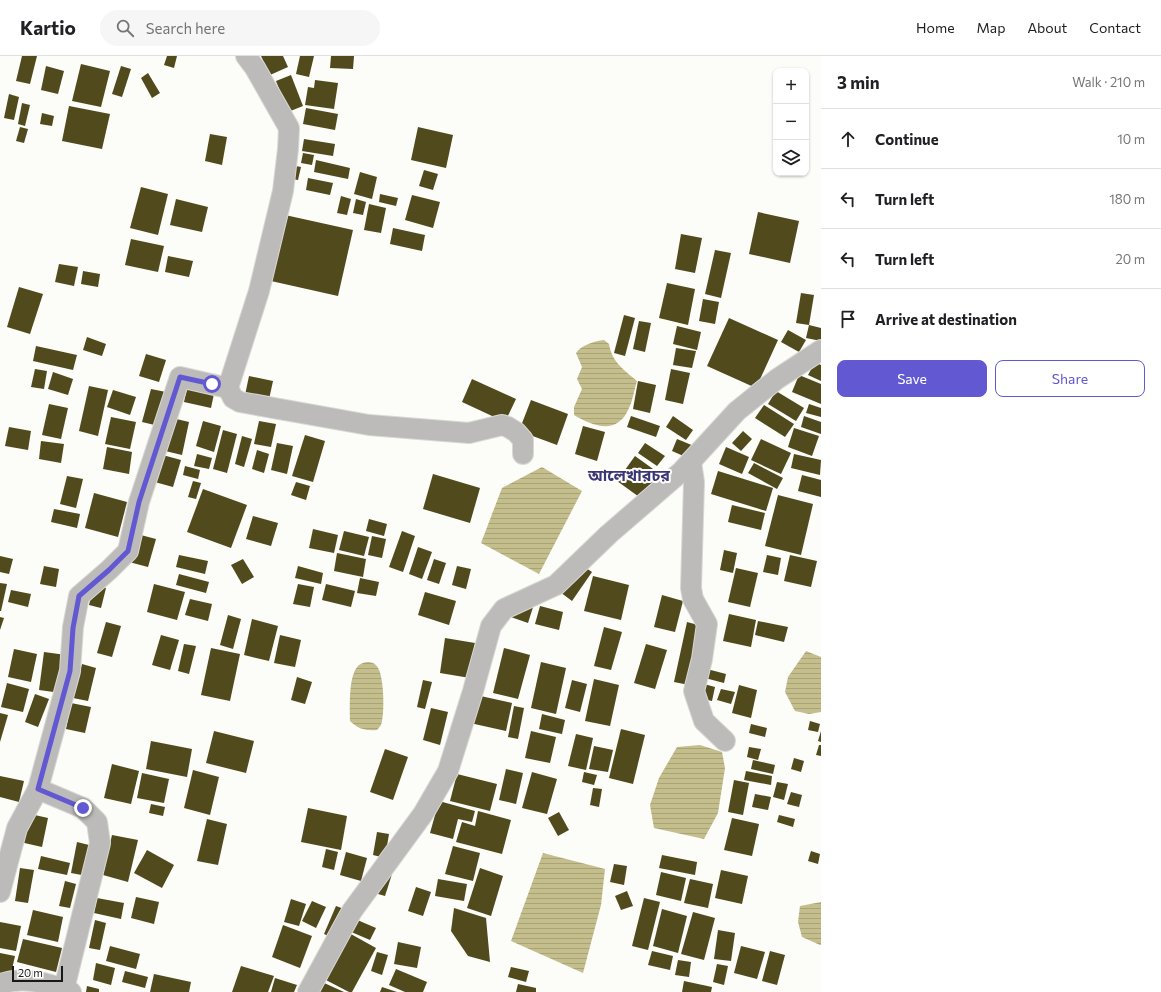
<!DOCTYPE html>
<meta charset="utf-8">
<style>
body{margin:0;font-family:Commissioner,"Noto Sans Bengali",sans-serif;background:#f6f6f6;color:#202124}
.controls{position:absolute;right:12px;top:12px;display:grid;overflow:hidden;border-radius:8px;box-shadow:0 1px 3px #0004}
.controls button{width:36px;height:36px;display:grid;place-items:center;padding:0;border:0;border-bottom:1px solid #e0e0e0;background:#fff;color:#202124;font:20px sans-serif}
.scale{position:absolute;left:12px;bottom:10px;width:51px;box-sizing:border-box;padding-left:4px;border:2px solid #181816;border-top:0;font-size:11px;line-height:14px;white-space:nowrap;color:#181816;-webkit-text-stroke:3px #fff;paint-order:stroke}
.stop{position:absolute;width:12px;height:12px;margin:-9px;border:3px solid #6259d2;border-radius:50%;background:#fff}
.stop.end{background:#6259d2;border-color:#fff;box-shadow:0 1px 4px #0008}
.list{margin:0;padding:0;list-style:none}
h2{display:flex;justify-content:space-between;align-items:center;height:52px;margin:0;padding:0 16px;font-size:17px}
h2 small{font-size:13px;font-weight:400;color:#757577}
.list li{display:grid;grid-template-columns:26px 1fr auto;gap:12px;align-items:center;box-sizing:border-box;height:60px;padding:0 16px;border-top:1px solid #e0e0e0}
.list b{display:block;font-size:15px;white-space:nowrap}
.list em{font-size:13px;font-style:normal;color:#757577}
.actions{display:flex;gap:8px;padding:12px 16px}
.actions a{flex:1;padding:9px 0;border:1px solid #6259d2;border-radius:8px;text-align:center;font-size:14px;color:#6259d2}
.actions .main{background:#6259d2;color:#fff}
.icon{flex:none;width:22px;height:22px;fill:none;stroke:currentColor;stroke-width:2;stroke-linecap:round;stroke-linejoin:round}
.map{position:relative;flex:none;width:821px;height:936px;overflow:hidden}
header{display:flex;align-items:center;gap:24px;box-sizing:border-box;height:56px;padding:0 20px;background:#fff;border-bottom:1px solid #e0e0e0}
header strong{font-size:19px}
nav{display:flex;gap:22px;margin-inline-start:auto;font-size:14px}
.search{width:280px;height:36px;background:#f6f6f6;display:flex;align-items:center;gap:10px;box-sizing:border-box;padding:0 14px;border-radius:22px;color:#757577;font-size:15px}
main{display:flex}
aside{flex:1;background:#fff}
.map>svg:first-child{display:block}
</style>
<header>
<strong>Kartio</strong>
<div class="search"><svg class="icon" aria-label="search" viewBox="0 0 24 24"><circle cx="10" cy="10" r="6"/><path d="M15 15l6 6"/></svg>Search here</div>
<nav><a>Home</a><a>Map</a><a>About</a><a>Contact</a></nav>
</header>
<main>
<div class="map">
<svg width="821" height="936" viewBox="0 0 821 936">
<defs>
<pattern id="water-rules" width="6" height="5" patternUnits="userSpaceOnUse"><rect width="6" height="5" fill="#c4be8d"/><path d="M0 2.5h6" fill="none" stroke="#a8a379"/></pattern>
</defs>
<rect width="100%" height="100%" fill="#fcfcf8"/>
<g fill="url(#water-rules)">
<path d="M604 284 609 288C612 306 623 313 637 325 634 334 633 344 629 352 618 379 594 371 574 359V351L582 333 577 323 582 311 576 297C581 289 595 285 604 284Z"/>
<polygon points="542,411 582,435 539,518 481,487 502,432"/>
<polygon points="806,595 821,601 821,656 809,658 795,655 785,636 788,621"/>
<path d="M368 606C372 606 376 608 378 612 384 621 385 659 381 669 380 670 379 672 377 674 366 675 358 673 350 665 350 652 348 618 359 609 362 607 365 606 368 606Z"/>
<polygon points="700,689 722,696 725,712 718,757 704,783 654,772 650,749 659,722 677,691"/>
<polygon points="543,797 605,813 601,849 583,917 511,885"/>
<polygon points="821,846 821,889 820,889 802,881 798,866 800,850"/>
</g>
<g fill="#504a1c">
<polygon points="22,0 37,0 30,28 16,25"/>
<polygon points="167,0 177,0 174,12 164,9"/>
<polygon points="261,0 283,0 288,11 270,19"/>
<polygon points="300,0 314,0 309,21 296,18"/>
<polygon points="331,0 354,0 353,13 330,12"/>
<polygon points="81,8 110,15 101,51 72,45"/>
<polygon points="46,10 64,15 58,38 41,34"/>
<polygon points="121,10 131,13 122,41 112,38"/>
<polygon points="148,17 160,37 152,42 141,22"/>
<polygon points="291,19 303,50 288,56 276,25"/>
<polygon points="315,24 338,27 334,53 305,49 308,31 314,32"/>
<polygon points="9,38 19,41 14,64 4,62"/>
<polygon points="22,47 30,49 25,70 18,68"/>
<polygon points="69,50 110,58 102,93 62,85"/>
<polygon points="306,52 338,58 335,74 303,68"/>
<polygon points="42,57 54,60 52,70 40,68"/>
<polygon points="20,71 28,73 24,87 16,85"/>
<polygon points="418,71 453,79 446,112 411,104"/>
<polygon points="210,78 227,81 222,109 205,105"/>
<polygon points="304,83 335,88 333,100 302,95"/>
<polygon points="303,97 314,99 312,109 301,107"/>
<polygon points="316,104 350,112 348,123 314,116"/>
<polygon points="290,109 301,111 298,124 287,122"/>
<polygon points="424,114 438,118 433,134 419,130"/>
<polygon points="360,116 377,121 372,143 354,138"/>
<polygon points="308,122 333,127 330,139 306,134"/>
<polygon points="141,131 168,138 158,179 130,172"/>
<polygon points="380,138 398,142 396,150 379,146"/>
<polygon points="412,139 440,146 433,172 405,164"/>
<polygon points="341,140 351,143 347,159 337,157"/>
<polygon points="176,143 208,151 202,176 170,169"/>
<polygon points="356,143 366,146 363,159 353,157"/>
<polygon points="369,148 386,152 381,177 364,174"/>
<polygon points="758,156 799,165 790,207 749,198"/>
<polygon points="285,159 353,174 338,240 271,225"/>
<polygon points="393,172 425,179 422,195 390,188"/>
<polygon points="681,178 702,182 695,217 675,213"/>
<polygon points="131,183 164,190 158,216 125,209"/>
<polygon points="715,194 731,197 721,242 705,238"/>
<polygon points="168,200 193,205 189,221 165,216"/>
<polygon points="59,208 78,211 74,230 55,226"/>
<polygon points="83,215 100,218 98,231 81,228"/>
<polygon points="667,227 695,233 688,269 659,262"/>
<polygon points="19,231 43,238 30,278 7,271"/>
<polygon points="801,237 814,239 809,269 796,267"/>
<polygon points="703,243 719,246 715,268 699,265"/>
<polygon points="624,259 635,262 625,300 614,297"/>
<polygon points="729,262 778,284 756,332 707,310"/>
<polygon points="639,265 651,267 645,296 633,293"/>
<polygon points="809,269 821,272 821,285 806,282"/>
<polygon points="677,270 701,276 697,294 673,288"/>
<polygon points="788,274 806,284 799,296 781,286"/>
<polygon points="87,281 106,288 102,300 83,294"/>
<polygon points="36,290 77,299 73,314 33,305"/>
<polygon points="676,292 696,295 692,312 673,309"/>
<polygon points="146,298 166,304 159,326 139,320"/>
<polygon points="815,306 821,309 821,325 808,319"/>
<polygon points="35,313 47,315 44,333 31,331"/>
<polygon points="671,313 690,317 683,348 665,344"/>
<polygon points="53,316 73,323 68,339 48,333"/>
<polygon points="799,319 821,328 821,348 792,336"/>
<polygon points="249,320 273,325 268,348 244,344"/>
<polygon points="472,323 516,343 505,366 462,346"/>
<polygon points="638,325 656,329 650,357 633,353"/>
<polygon points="188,327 215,333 211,352 184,346"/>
<polygon points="89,330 108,334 98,380 79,375"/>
<polygon points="151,333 171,337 163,371 142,366"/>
<polygon points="113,334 136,341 130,359 107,351"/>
<polygon points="776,335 804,352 796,365 768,348"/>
<polygon points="531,344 568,358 557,389 519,375"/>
<polygon points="49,348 68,352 61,383 42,379"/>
<polygon points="809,348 821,352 821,361 806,357"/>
<polygon points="764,349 794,368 785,381 755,362"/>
<polygon points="631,360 660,370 656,381 627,371"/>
<polygon points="673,360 693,374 686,384 666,371"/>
<polygon points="804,360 821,366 821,378 801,371"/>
<polygon points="111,361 136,366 130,393 105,388"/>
<polygon points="168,361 189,366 182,399 161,394"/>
<polygon points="203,365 221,370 214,396 196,390"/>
<polygon points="259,365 276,368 271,391 254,388"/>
<polygon points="583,370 605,376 597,405 575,398"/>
<polygon points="9,371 31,375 28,394 5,390"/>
<polygon points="794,372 819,380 812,400 788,391"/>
<polygon points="223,374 237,378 227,417 213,413"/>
<polygon points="743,375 752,383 741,395 732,387"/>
<polygon points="305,379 325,385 313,426 292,420"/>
<polygon points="242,380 252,383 244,411 235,408"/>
<polygon points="677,383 694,390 688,402 672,395"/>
<polygon points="761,383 791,397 781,418 751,404"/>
<polygon points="41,385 64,388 61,407 39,403"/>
<polygon points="277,387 293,390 287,418 271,414"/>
<polygon points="645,387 665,400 657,410 638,397"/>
<polygon points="107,391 132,396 129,418 103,413"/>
<polygon points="726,391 749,401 742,418 719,408"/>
<polygon points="257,394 269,398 264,417 252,413"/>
<polygon points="159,398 181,404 173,431 151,425"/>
<polygon points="197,398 212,402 209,413 194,410"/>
<polygon points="794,398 821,404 820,419 791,412"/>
<polygon points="635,400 660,418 642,443 617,425"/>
<polygon points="754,407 783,422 777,433 748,417"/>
<polygon points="185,410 200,414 198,423 183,419"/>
<polygon points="718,415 773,432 766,455 711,438"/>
<polygon points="433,418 480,432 470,467 423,453"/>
<polygon points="802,419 821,424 821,441 798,435"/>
<polygon points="67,420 83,423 76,452 60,448"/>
<polygon points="193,425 201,427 196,443 188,441"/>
<polygon points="296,426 310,430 306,444 291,439"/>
<polygon points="203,433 247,449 231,492 187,476"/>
<polygon points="94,437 127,446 118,481 85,472"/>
<polygon points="778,439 813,448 801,499 765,490"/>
<polygon points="732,449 765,457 761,474 728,466"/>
<polygon points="54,453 80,458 77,472 51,466"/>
<polygon points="253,460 278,467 271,490 246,483"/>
<polygon points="369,463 387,468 384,480 366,475"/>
<polygon points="313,473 338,479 334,497 309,492"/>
<polygon points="344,475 369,481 364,500 339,494"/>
<polygon points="402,475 415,480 403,516 389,511"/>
<polygon points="137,478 156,483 148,511 129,506"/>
<polygon points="372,480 386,483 382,502 368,499"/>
<polygon points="418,491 432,496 422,523 409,518"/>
<polygon points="724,494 737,497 733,517 720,514"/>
<polygon points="337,497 366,503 363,521 334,515"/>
<polygon points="179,499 208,505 205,518 176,511"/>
<polygon points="767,499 781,502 778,519 763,516"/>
<polygon points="790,499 817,505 811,531 784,525"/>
<polygon points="0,500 13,503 9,518 0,516"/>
<polygon points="243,503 254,521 242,528 231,509"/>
<polygon points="434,503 446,507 439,528 427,524"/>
<polygon points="580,508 592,516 572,545 560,536"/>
<polygon points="44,510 59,513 56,531 40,528"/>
<polygon points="298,510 323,517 321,528 295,522"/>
<polygon points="457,510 471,513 466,533 452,529"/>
<polygon points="736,512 758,517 750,551 728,546"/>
<polygon points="179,518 209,526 206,537 176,529"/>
<polygon points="593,520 629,529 621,564 584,555"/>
<polygon points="360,522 379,526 376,540 357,537"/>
<polygon points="0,527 7,528 1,555 0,555"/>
<polygon points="154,528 185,536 177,564 147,556"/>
<polygon points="298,528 314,531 310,551 293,548"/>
<polygon points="326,528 355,535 351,551 322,544"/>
<polygon points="94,529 106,532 101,552 89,549"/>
<polygon points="11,534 31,538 28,551 8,546"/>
<polygon points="425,536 456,545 449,569 418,559"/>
<polygon points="662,539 683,545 675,576 654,571"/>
<polygon points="190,543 212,548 208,565 185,559"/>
<polygon points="534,548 528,567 505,559"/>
<polygon points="540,550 563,556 559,574 535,568"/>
<polygon points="729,558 756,564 751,591 723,585"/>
<polygon points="228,559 241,563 233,593 220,589"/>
<polygon points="0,561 4,562 0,574"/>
<polygon points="252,563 278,570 269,605 244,599"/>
<polygon points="758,565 788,571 784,586 755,579"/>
<polygon points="106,566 121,570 112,601 97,597"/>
<polygon points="687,566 702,570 689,629 674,626"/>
<polygon points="604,571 622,576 611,614 594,610"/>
<polygon points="161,579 179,584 170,614 152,609"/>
<polygon points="280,579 301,584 295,611 274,607"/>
<polygon points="445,582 475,587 470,622 440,617"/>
<polygon points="184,588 196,590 189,618 178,615"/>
<polygon points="646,588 667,594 655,633 634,627"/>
<polygon points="211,592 240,598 230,645 201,639"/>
<polygon points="504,592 530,599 518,643 493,637"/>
<polygon points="14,593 37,598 31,626 8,621"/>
<polygon points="44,596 66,599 61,637 39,634"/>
<polygon points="541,606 566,612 556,658 531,652"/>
<polygon points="82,608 96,612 88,645 73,642"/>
<polygon points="707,613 726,618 724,627 705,622"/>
<polygon points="297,621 312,626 305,648 291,644"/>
<polygon points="594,623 619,629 610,670 585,665"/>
<polygon points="423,624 432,626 425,653 417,651"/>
<polygon points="572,624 587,628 580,656 565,652"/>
<polygon points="7,627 29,633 23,656 1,651"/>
<polygon points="704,628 715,631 712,645 698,642"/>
<polygon points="739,629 757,634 751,662 732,657"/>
<polygon points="721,633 735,636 731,648 717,644"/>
<polygon points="35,638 49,643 38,671 25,666"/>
<polygon points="476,639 512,647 506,675 470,667"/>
<polygon points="71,647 91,651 85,677 66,673"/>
<polygon points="514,650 524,652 518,683 508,681"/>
<polygon points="431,652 448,656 440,689 423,684"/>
<polygon points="0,657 8,659 0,686"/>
<polygon points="542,658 565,664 562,678 539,673"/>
<polygon points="810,665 820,668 818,676 808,674"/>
<polygon points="751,668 767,672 765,681 749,677"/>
<polygon points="621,673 645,679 633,728 609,722"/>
<polygon points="214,675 254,685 246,717 206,707"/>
<polygon points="531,675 556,681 550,707 525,702"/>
<polygon points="821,675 821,686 818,685"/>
<polygon points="576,678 593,682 586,714 568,710"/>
<polygon points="151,685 192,693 187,721 146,713"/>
<polygon points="819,689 821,689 821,700 816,699"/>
<polygon points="594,690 613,694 608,716 589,713"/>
<polygon points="749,691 761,693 758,704 747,701"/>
<polygon points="385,693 408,701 393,744 370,736"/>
<polygon points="794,702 804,705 801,716 791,713"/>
<polygon points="753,704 775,709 773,718 751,713"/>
<polygon points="112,708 139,715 131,748 104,742"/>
<polygon points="506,713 523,717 516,748 499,744"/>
<polygon points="193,714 219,721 210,759 184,752"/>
<polygon points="746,715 772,720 771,729 744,724"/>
<polygon points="532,716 557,723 547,758 522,752"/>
<polygon points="584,716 597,719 594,729 582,726"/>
<polygon points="142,717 169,723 164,747 137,742"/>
<polygon points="457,718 497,728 490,755 450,745"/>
<polygon points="0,720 24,725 19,746 0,741"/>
<polygon points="734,724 749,727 743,759 728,756"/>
<polygon points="777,726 788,728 784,744 773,741"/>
<polygon points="593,732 602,733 599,751 590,749"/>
<polygon points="791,736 802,739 799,751 787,748"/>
<polygon points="755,738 771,741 768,754 752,751"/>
<polygon points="439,745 475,755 472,766 458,763 453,783 430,777"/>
<polygon points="151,748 165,751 163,760 149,757"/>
<polygon points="308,752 347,760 341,794 301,786"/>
<polygon points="478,755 511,764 502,798 456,786 462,766 475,770"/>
<polygon points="559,756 569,774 558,780 548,762"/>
<polygon points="26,757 48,762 42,791 20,786"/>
<polygon points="779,759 795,763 793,771 777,766"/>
<polygon points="732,762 759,768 752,800 724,794"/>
<polygon points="207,763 227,768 218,809 197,805"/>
<polygon points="377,776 389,778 385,802 373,799"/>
<polygon points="112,779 138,784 128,826 103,819"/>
<polygon points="77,786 93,790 87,820 71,817"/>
<polygon points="453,790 480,797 473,825 445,818"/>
<polygon points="326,793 338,796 334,814 322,811"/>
<polygon points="147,794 174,809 162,832 134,817"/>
<polygon points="811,795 820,798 818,808 808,805"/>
<polygon points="346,796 367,802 361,825 340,819"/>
<polygon points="662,799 697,806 695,819 659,812"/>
<polygon points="41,800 70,807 67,819 38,813"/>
<polygon points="614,808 627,810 624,829 610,826"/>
<polygon points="20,812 34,814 28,847 15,845"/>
<polygon points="480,812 503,820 491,860 467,852"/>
<polygon points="721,814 748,820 742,848 715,842"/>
<polygon points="385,816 392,818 385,840 378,838"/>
<polygon points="661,816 686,822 681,845 656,839"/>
<polygon points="438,823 467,828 464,845 435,840"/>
<polygon points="690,823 713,828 708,852 684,847"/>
<polygon points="65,825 76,828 70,852 59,850"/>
<polygon points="416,831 431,836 423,860 408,855"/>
<polygon points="627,835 633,850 621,854 615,840"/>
<polygon points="136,841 159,846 154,868 131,862"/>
<polygon points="97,842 124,847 121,863 94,857"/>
<polygon points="644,842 660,846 648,894 632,890"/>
<polygon points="291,843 306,848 299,870 284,866"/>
<polygon points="312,845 326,851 316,872 302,865"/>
<polygon points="336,850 347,854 335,883 324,878"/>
<polygon points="454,852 486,862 490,906 468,900 451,875"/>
<polygon points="662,853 687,860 678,897 653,890"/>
<polygon points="33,854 63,861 58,886 27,879"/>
<polygon points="693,856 715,862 704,904 681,898"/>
<polygon points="355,863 376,872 370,884 349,875"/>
<polygon points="95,864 106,867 100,894 89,892"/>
<polygon points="0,866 21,870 16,895 0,892"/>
<polygon points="283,869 312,880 300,912 272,901"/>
<polygon points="718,874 735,877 731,905 714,903"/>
<polygon points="349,877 376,892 352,936 349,936 324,923"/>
<polygon points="23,883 62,892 56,916 17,906"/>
<polygon points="398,886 421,891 417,912 394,908"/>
<polygon points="110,890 140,898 136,913 106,905"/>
<polygon points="741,890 765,896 757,923 734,917"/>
<polygon points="652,895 673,900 670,914 648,909"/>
<polygon points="770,895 785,899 777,929 762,925"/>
<polygon points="377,896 388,899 382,919 371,915"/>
<polygon points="0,897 15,900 10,922 0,920"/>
<polygon points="678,904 691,906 689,921 675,919"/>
<polygon points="96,907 115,912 111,929 93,924"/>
<polygon points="717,908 728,910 724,929 713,926"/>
<polygon points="241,910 274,920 268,936 232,936"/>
<polygon points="511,911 529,915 526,926 508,921"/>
<polygon points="396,913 427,926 423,936 405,936 389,929"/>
<polygon points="125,915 148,921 145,932 122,926"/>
<polygon points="154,918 191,926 189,936 150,936"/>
<polygon points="275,922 297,929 294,936 271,936"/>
<polygon points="684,925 712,931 711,936 682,936"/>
<polygon points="322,926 344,936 317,936"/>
<polygon points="518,928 536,932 536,936 516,936"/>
<polygon points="87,930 99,933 99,936 86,936"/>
<polygon points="382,931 397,936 380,936"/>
</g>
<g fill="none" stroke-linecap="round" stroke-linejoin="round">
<g stroke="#d8d8d4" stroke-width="22">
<g id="minor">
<polyline points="228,332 233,342 240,346 369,369 469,377 502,369 508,371 516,376 523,384 523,398"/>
<polyline points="691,406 694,426 691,532 693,543 707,568 702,603 694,635 704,665 725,685"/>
<polyline points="38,733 83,752 97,766 100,787 64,933"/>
<polyline points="0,836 17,772 38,733 70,615 73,571 79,540 109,514 128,495 139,446 180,321 228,332 259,235 283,135 288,93 289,72 255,12 246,0"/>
<path d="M0 928C5 927 10 925 15 925 32 923 55 929 71 936"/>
<polyline points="308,936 352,855 423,758 448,715 473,635 491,570 504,553 556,529 609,478 682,415 737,355 777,323 821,294"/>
</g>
</g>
<use href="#minor" stroke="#bcbbba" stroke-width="20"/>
</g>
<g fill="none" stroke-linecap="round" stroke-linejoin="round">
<polyline stroke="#6259d2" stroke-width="5" points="83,752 38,733 70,615 73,572 79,540 109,514 128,495 139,446 180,321 212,328"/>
</g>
<g text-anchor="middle" stroke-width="4" stroke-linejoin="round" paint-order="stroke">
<g font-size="16" font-weight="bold" fill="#3a3773" stroke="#fff">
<text x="629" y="425">আলেখারচর</text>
</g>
</g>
</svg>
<div class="controls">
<button>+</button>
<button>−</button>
<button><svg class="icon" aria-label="layers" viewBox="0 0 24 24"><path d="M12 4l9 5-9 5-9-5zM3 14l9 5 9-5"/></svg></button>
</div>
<div class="scale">20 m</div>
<div class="stop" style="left:212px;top:328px"></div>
<div class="stop end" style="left:83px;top:752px"></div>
</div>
<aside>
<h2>3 min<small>Walk · 210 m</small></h2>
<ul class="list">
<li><svg class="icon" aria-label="ahead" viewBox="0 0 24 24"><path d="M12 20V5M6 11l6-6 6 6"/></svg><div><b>Continue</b></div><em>10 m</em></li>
<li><svg class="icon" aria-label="left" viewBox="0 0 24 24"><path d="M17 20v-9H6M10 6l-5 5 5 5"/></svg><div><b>Turn left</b></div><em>180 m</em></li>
<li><svg class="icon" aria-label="left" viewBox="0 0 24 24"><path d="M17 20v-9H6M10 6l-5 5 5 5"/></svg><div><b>Turn left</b></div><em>20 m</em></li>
<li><svg class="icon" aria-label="arrive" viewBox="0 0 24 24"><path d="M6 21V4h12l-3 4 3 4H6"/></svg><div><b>Arrive at destination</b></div></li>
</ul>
<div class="actions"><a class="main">Save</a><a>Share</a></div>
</aside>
</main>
